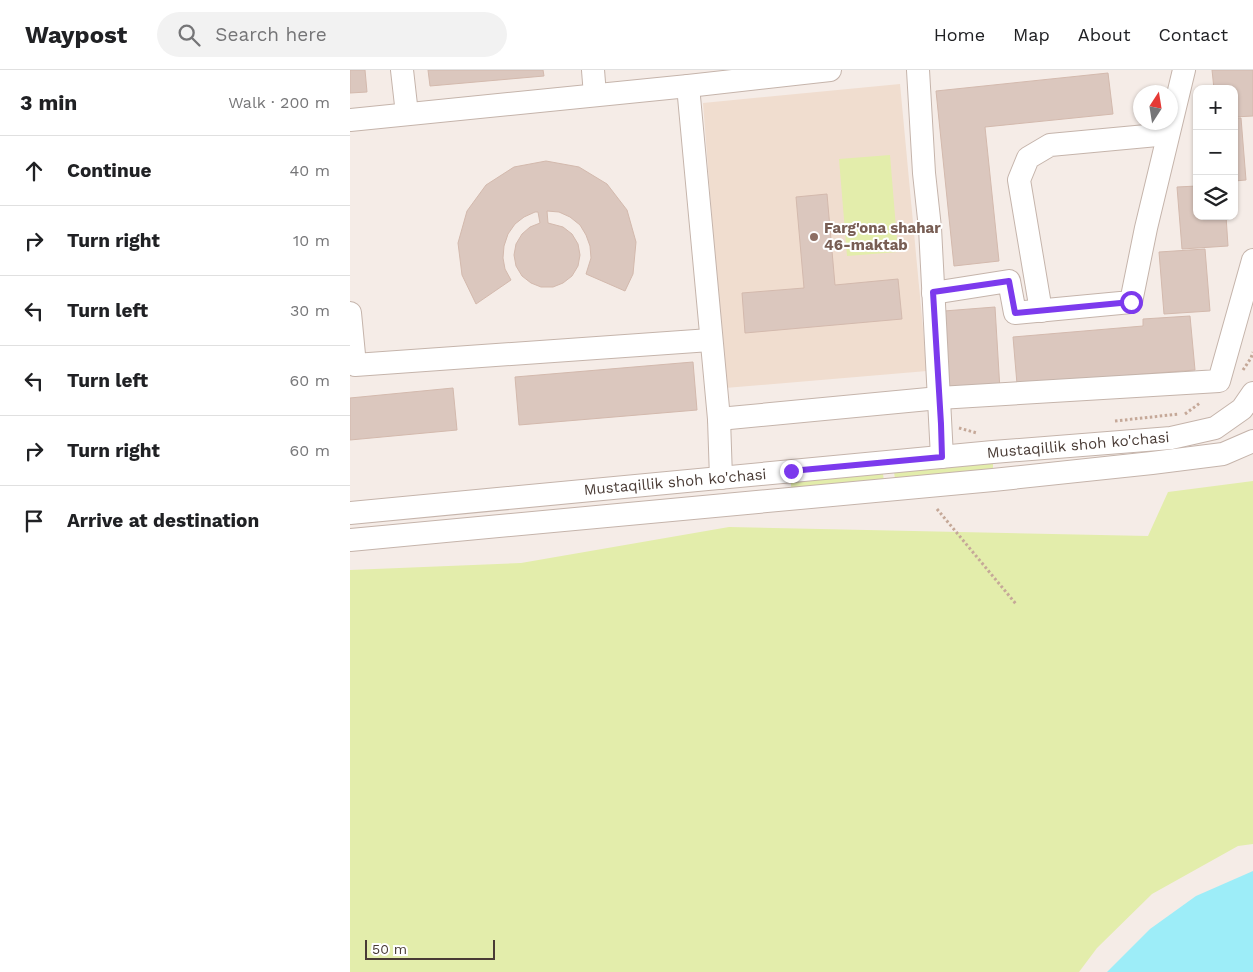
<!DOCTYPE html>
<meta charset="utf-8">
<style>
body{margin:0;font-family:"Work Sans",sans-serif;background:#f2f2f2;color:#202124}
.controls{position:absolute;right:15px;top:15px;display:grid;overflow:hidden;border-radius:10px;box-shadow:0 1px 4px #0004}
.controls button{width:45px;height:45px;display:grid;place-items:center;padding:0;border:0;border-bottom:1px solid #e0e0e0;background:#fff;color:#202124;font:25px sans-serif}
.compass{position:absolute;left:783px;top:15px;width:45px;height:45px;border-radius:50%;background:#fff;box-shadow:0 1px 4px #0004;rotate:12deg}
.scale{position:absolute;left:15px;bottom:12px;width:130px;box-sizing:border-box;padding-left:5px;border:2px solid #493b35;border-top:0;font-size:14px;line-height:18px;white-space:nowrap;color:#493b35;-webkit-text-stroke:4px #fff;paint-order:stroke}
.stop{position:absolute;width:15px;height:15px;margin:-11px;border:4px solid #7c3aed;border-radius:50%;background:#fff}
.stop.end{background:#7c3aed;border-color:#fff;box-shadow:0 1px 5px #0008}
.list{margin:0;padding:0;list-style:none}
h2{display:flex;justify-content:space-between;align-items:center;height:65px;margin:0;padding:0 20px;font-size:21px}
h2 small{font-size:16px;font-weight:400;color:#757577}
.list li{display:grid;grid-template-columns:32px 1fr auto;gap:15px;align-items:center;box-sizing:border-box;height:70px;padding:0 20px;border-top:1px solid #e0e0e0}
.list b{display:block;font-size:19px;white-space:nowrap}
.list em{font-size:16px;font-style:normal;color:#757577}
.icon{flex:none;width:28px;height:28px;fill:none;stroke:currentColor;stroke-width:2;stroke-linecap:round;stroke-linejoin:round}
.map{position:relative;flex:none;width:903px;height:902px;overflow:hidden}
header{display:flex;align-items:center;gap:30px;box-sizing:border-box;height:70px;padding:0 25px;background:#fff;border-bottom:1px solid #e0e0e0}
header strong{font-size:24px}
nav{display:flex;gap:28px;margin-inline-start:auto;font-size:18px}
.search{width:350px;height:45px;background:#f2f2f2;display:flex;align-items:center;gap:12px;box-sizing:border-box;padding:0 18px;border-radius:28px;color:#757577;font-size:19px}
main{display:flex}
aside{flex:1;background:#fff}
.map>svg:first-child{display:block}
</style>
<header>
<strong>Waypost</strong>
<div class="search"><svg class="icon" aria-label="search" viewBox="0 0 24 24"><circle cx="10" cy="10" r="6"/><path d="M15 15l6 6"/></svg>Search here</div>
<nav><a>Home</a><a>Map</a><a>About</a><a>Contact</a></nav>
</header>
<main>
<aside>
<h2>3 min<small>Walk · 200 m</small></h2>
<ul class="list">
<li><svg class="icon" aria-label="ahead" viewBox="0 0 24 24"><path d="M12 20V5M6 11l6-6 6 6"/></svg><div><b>Continue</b></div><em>40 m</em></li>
<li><svg class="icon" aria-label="right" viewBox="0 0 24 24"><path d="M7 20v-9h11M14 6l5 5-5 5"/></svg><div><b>Turn right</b></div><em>10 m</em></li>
<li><svg class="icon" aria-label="left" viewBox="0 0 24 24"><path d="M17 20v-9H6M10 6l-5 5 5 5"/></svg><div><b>Turn left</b></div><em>30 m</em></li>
<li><svg class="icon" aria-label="left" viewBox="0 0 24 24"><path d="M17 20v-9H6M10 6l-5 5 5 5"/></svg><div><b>Turn left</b></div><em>60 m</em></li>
<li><svg class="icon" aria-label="right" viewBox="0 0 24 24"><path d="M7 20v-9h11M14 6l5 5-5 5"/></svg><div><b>Turn right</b></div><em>60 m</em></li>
<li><svg class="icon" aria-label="arrive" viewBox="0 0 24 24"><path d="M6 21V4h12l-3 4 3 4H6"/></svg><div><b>Arrive at destination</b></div></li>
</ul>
</aside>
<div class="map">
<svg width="903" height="902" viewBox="0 0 903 902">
<rect width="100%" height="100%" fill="#f5ece7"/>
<polygon fill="#f0ddcf" points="550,14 577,301 375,318 353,33"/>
<g fill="#e3edab">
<polygon points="540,85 548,182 497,186 489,89"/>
<polygon points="643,393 643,401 545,409 544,402"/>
<polygon points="533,404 534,411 441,418 441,411"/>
<polygon points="903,411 903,774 888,776 802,824 747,878 729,902 0,902 0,500 171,493 379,457 798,466 818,422"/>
</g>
<polygon fill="#9dedf8" points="903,801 903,902 757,902 800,859 846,826"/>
<g fill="#dbc7be" stroke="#d3b9ad">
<polygon points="0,0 15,0 17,22 0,23"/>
<polygon points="78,0 193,0 194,6 80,16"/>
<polygon points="862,0 903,0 903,46 884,47 884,19 864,19"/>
<polygon points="758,3 763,44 635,57 649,191 604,196 586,21"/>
<polygon points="884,48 891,48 896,110 884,111"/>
<polygon points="196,91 229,97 257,114 277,140 286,172 283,204 275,221 236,204 241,188 240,176 236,165 230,155 220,147 209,142 197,141 198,153 213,157 222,164 228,174 230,185 228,196 222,206 213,213 203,217 191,217 181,213 172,206 166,196 164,185 166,174 172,164 180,157 190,153 188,142 185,142 174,147 165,154 158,164 154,176 153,188 155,199 161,210 126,234 112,205 108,173 117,141 136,115 164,97"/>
<polygon points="847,116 847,146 876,146 878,176 832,179 827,117"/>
<polygon points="477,124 485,215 548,209 552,249 395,263 392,223 454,218 446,127"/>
<polygon points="855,179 860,241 814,244 809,182"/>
<polygon points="645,237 650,320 599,323 594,241"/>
<polygon points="840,246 845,300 667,314 663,267 793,256 793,249"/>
<polygon points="343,292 347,340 169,355 165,307"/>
<polygon points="103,318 107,360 0,370 0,328"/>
</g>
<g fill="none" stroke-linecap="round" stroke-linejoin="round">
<g stroke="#c5b4ab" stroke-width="24">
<g id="minor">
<polyline points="52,0 57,44"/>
<polyline points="243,0 245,25"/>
<polyline points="568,0 574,103 580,158 592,387"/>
<polyline points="338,16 369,349 371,408"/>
<polyline points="0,50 338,16 480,0"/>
<polyline points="583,223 659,211 665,243 781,232 796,158 834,0"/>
<polyline points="691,241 669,110 678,88 700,75 818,64"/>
<polyline points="0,243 5,295 360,270"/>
<polyline points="369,349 589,328 869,311 903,190"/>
<polyline points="0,443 643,382 821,368 865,358 892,339 903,323"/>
<polyline points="0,470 643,410 802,393 873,384 903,371"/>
</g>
</g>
<g stroke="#c5a898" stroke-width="3" stroke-dasharray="2.5 2.5" stroke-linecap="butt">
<polyline points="893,300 901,288 903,282"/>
<polyline points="835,344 850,333"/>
<polyline points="765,351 829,344"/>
<polyline points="609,358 627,363"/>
<polyline points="587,439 666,534"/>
</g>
<use href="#minor" stroke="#fff" stroke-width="22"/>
</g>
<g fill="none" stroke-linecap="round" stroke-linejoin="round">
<polyline stroke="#7c3aed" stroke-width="6" points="441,401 592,387 591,354 583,222 659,211 665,243 781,232"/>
</g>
<circle fill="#8d6e63" stroke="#fff" stroke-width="2" cx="464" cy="167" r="5"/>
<g text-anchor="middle" stroke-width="4" stroke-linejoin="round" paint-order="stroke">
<g font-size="15" font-weight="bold" fill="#785e54" stroke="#fff" text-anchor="start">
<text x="474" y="163">Farg'ona shahar<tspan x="474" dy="17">46-maktab</tspan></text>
</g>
<g font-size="15" fill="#493b35" stroke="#fff">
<text transform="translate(728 375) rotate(-5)" y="5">Mustaqillik shoh ko'chasi</text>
<text transform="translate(325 412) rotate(-5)" y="5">Mustaqillik shoh ko'chasi</text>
</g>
</g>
</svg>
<div class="controls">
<button>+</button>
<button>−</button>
<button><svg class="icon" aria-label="layers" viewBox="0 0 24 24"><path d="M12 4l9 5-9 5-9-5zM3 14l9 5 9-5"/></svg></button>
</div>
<svg class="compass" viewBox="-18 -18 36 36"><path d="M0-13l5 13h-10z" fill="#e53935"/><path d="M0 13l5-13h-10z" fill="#757577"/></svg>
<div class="scale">50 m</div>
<div class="stop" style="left:781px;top:232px"></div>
<div class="stop end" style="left:441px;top:401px"></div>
</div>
</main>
